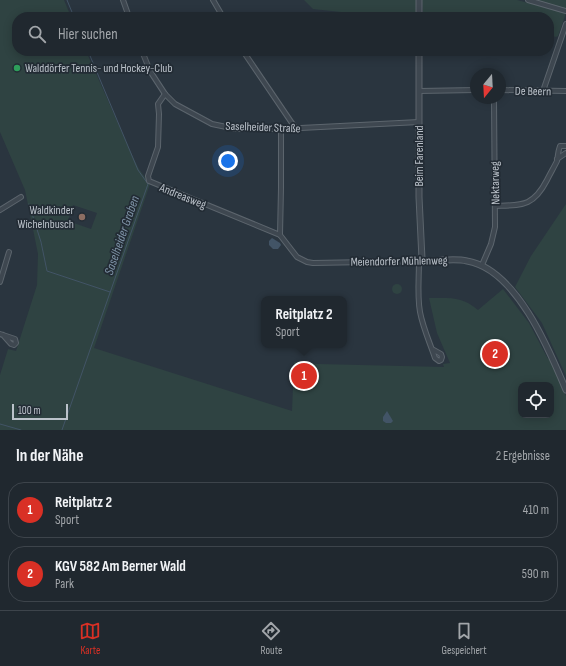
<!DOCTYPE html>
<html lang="de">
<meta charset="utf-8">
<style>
body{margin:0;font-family:"Sofia Sans Condensed",sans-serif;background:#2d343b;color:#f1f3f6}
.controls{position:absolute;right:12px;bottom:12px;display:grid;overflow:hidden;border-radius:8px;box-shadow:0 2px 10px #0003}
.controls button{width:36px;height:36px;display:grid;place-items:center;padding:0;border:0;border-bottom:1px solid #3d444b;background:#20282f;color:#f1f3f6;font:20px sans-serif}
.compass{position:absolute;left:470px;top:68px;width:36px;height:36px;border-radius:50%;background:#20282f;box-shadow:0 2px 10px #0003;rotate:198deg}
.scale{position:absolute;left:12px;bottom:10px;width:56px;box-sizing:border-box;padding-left:4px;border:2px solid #bbc2ca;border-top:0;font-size:11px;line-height:14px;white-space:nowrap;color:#bbc2ca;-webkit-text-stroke:3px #232c35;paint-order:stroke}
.you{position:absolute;left:228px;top:161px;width:14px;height:14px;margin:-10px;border:3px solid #fff;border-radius:50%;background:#1a73e8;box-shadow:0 0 0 6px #1a73e833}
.badge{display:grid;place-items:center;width:26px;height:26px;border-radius:50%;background:#d93025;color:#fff;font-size:13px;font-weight:700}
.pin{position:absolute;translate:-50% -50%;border:2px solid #fff;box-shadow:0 1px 4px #0006}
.popup{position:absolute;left:261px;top:296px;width:86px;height:52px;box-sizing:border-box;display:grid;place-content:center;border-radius:8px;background:#20282f;filter:drop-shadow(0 1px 3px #0005);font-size:13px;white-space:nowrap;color:#a2a6aa}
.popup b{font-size:15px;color:#f1f3f6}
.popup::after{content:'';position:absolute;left:50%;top:100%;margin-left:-8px;border:8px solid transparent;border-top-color:#20282f}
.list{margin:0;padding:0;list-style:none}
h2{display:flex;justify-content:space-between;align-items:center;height:52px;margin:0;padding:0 16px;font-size:17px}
h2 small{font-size:13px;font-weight:400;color:#a2a6aa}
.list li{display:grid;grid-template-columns:26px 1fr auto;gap:12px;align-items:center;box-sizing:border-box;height:56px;margin:0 8px 8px;padding:0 8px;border:1px solid #3d444b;border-radius:16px}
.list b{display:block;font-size:15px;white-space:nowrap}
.list p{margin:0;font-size:13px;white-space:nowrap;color:#a2a6aa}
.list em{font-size:13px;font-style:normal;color:#a2a6aa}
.icon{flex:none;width:22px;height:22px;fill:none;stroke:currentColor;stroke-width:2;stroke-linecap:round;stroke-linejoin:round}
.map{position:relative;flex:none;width:566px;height:430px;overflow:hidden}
.search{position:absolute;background:#20282f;box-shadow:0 2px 10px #0003;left:12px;right:12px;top:12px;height:44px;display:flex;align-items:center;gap:10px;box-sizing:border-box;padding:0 14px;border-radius:16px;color:#a2a6aa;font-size:15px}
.sheet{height:180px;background:#20282f}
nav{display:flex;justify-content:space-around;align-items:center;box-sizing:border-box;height:56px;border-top:1px solid #3d444b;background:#20282f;font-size:11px;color:#a2a6aa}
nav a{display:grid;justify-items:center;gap:2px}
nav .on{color:#d93025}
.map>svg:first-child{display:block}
</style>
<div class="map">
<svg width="566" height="430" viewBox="0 0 566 430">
<rect width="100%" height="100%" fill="#2a353f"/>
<g fill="#2f4342" fill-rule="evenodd">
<path d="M0 0H64L71 17H17V51H86L133 157 139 169 150 184 94 348 292 411 294 362 318 364 444 367 443 364 450 363 437 333 429 298C450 298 462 296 478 310L503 289 529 323 548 359H551L566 396V430H0V375L8 349 16 351 37 285 38 254 25 190 0 132ZM73 205 97 213 91 229 68 221ZM521 385H551V415H521Z"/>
<polygon points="304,0 416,0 416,13 350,13 313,9"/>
<polygon points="422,0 517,0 566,13 558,36 556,37 549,35 549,17 475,17 459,13 423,13"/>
<polygon points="535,0 566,0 566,9"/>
<polygon points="566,204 566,376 542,323 515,287 531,256"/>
<circle cx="397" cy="289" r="5"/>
</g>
<g fill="#425466">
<polygon points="272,238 280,243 281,245 278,249 273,249 269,245 269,241"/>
<polygon points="387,411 393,421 391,423 386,423 383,421 383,417"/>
</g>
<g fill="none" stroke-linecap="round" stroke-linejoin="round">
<g stroke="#425466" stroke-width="1">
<polyline points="67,0 74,17"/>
<polyline points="29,204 41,242 47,271 110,292"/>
<polyline points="0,424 21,430"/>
<polyline points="62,430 148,184 138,170 88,51"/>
</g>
<g stroke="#5c656d" stroke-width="6">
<g id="minor">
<polyline points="123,0 129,17"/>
<polyline points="213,0 223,17"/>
<polyline points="528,0 566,11"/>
<polyline points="142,51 150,71 165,94 175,104 212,124 236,129 281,129 419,122"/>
<polyline points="243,51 296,129"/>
<polyline points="500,90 566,91"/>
<polyline points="419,91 476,90"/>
<polyline points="543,91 566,24"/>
<polyline points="165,94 158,104 159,114 158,147 148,176 149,181 280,235"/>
<polyline points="281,129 281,188 280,235 297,257 307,262 313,263 423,261"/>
<polyline points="557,159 566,153"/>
<path d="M495 206C522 205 533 207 547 180 550 174 554 167 557 161 558 156 558 151 560 146H566"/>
<polyline points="0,210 21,197"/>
<path d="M419 261C419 278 417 296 420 312 423 328 430 343 435 358L439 361 441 360 442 357 441 354 432 349"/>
<polyline points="482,265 491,244 495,227 494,98"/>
<polyline points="0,282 9,252"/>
<polyline points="0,334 15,339 16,343 14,345 11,344 3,335"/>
</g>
</g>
<g stroke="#5c656d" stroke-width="7">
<g id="tertiary">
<polyline points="419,17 419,0"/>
<path d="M419 51V197L422 259C424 262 424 262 427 262 432 263 437 261 442 260 450 260 459 259 467 261 516 269 549 349 566 390"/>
</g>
</g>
<use href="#minor" stroke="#3e4750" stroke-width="4"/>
<use href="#tertiary" stroke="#3e4750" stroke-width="5"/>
</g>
<circle fill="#2e9e5b" stroke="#232c35" stroke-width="1.5" cx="17" cy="68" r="4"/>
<circle fill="#8d6e63" stroke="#232c35" stroke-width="1.5" cx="82" cy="217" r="4"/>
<g text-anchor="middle" stroke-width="3.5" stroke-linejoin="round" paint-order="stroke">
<g font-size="12" fill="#bbc2ca" stroke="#232c35" text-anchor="start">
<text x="25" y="72">Walddörfer Tennis- und Hockey-Club</text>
<text x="74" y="214" text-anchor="end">Waldkinder<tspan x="74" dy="14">Wichelnbusch</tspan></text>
</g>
<g font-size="12" fill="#bbc2ca" stroke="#232c35">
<text transform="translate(533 91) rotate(1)" y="4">De Beern</text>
<text transform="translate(263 127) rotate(2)" y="4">Saselheider Straße</text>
<text transform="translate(419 156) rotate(-90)" y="4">Beim Farenland</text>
<text transform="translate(495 183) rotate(-91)" y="4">Nektarweg</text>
<text transform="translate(183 196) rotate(22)" y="4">Andreasweg</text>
<text transform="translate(399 261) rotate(-1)" y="4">Meiendorfer Mühlenweg</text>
</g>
<g font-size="13" font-style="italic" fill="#8095a9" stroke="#232c35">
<text transform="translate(121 235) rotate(-71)" y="5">Saselheider Graben</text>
</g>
</g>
</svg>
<div class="controls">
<button><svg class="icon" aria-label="locate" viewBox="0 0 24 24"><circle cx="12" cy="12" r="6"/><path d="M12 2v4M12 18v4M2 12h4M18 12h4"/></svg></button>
</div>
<svg class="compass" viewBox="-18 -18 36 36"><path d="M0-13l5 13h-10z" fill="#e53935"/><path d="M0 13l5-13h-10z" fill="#a2a6aa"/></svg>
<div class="scale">100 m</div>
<div class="you"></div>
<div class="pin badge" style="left:304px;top:376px">1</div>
<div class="popup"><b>Reitplatz 2</b>Sport</div>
<div class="pin badge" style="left:495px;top:354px">2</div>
<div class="search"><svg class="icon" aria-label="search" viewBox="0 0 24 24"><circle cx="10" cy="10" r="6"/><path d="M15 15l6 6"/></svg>Hier suchen</div>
</div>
<section class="sheet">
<h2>In der Nähe<small>2 Ergebnisse</small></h2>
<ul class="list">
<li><span class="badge">1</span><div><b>Reitplatz 2</b><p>Sport</p></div><em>410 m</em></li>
<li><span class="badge">2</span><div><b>KGV 582 Am Berner Wald</b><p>Park</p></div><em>590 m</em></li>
</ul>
</section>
<nav>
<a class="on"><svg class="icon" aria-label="map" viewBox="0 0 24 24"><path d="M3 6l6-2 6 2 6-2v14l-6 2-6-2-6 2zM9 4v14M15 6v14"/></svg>Karte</a>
<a><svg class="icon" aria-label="directions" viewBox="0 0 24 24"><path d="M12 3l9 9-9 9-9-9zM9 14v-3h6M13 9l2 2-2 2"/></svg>Route</a>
<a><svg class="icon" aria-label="saved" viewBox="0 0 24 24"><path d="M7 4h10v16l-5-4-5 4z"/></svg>Gespeichert</a>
</nav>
